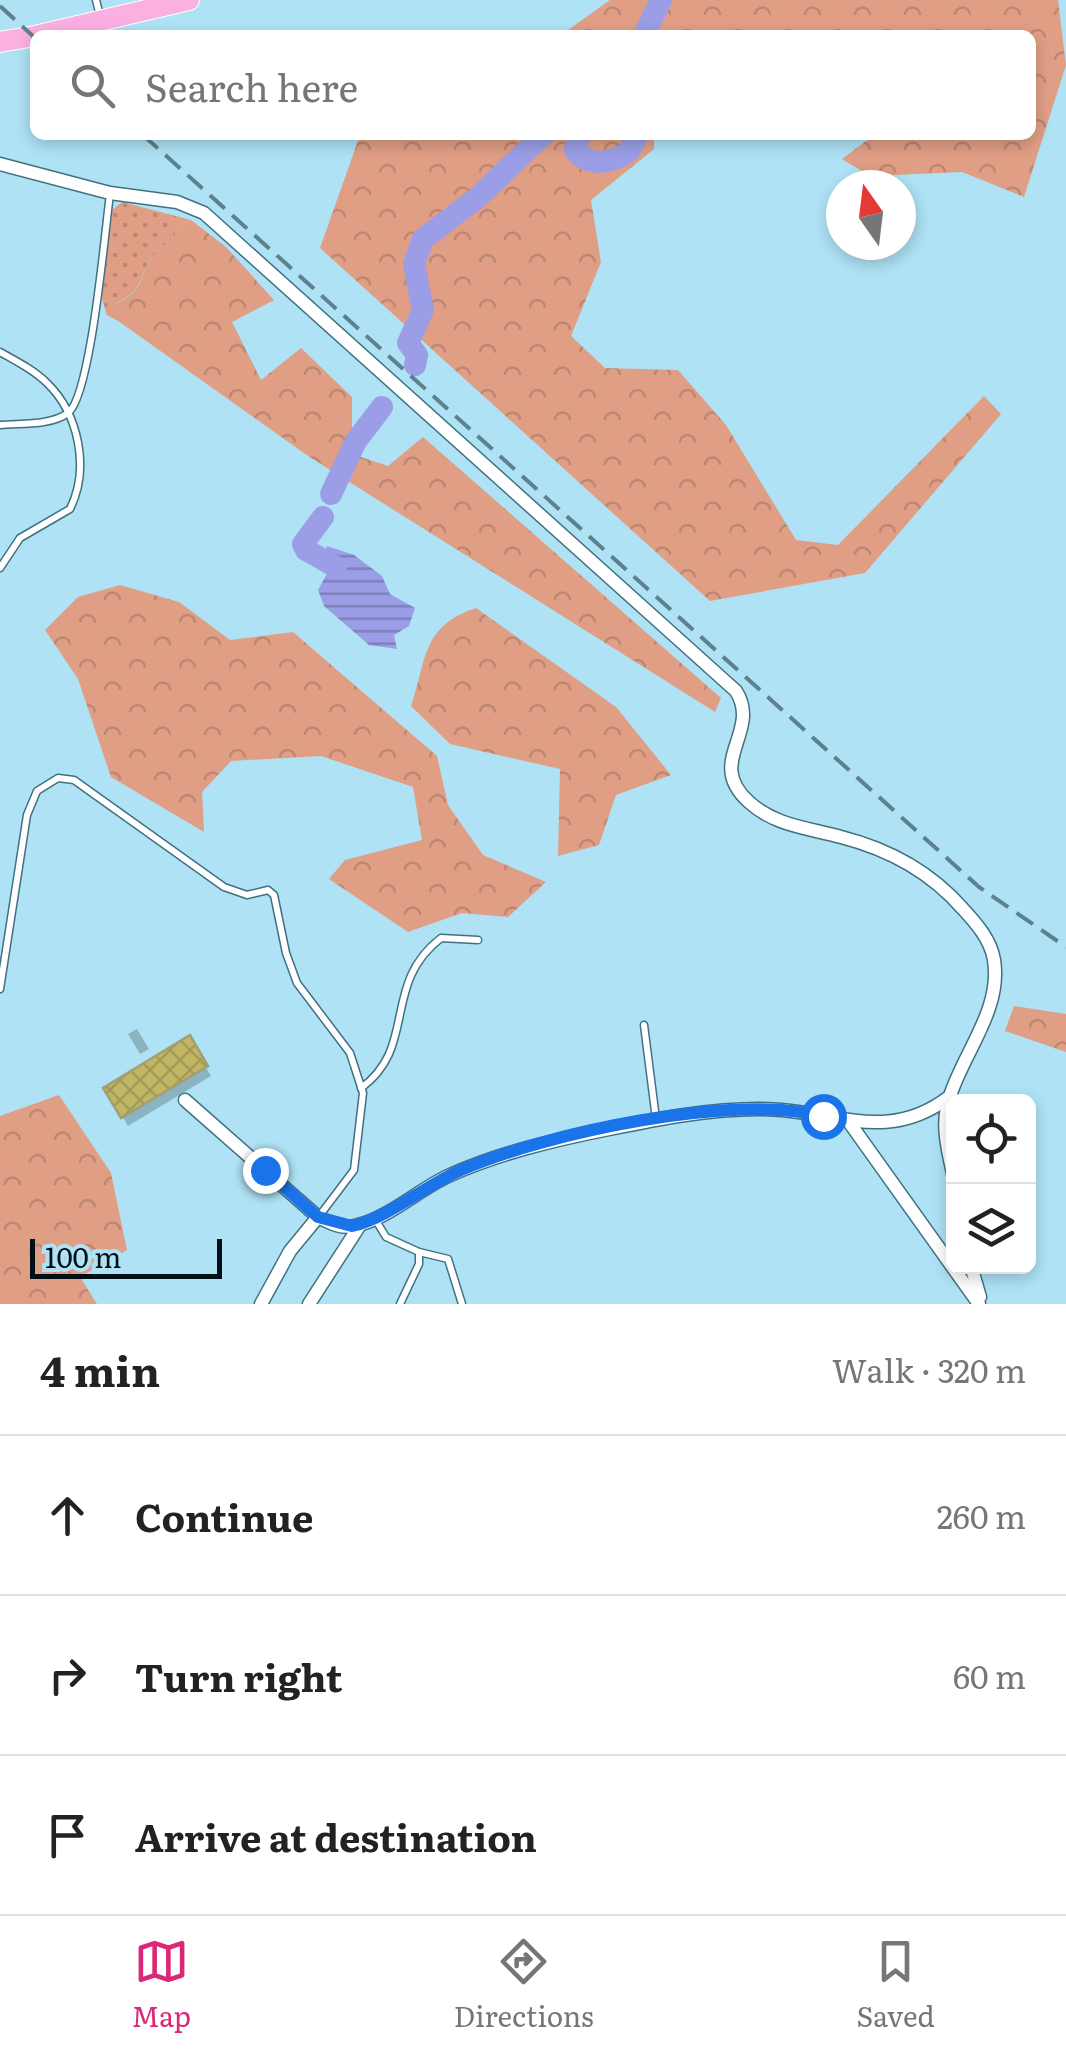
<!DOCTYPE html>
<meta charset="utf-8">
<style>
body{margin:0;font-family:Literata,serif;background:#f2f2f2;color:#222}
.controls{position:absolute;right:30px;bottom:30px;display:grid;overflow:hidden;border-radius:15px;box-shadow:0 5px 15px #0003}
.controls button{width:90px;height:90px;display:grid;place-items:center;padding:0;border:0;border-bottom:2px solid #e0e0e0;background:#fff;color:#222;font:50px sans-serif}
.compass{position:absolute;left:826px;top:170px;width:90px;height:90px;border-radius:50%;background:#fff;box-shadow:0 5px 15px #0003;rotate:346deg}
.scale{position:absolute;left:30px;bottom:25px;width:192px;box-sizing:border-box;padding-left:10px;border:5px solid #000f16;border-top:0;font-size:28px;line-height:35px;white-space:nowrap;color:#000f16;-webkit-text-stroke:8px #aee2f4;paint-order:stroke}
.stop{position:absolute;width:30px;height:30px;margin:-22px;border:8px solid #1a73e8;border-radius:50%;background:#fff}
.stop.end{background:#1a73e8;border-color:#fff;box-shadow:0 2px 10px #0008}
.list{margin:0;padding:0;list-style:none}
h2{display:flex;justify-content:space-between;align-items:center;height:130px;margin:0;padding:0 40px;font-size:42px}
h2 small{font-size:32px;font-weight:400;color:#767676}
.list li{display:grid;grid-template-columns:65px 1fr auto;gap:30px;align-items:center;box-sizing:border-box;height:160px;padding:0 40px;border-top:2px solid #e0e0e0}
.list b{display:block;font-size:38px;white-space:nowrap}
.list em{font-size:32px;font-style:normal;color:#767676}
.icon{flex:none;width:55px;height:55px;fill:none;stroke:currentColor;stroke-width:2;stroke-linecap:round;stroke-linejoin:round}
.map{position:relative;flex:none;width:1066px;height:1304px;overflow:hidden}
.search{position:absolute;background:#fff;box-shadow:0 5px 15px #0003;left:30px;right:30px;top:30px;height:110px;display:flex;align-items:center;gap:25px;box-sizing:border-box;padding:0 35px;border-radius:15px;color:#767676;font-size:38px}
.sheet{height:610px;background:#fff}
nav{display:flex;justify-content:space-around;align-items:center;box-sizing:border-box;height:140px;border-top:2px solid #e0e0e0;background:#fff;font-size:28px;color:#767676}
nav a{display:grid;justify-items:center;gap:5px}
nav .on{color:#db2777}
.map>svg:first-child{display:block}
</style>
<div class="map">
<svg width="1066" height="1304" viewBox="0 0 1066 1304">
<defs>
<pattern id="grass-dots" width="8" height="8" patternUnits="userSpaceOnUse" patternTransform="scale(2.5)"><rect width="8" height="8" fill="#e09e85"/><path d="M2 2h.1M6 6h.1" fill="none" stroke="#be8772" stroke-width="1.8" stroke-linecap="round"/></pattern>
<pattern id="forest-crowns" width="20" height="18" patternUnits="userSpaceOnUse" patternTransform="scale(2.5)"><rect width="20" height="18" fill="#e09e85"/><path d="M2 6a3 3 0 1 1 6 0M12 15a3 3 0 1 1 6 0" fill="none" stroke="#be8772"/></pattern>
<pattern id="water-rules" width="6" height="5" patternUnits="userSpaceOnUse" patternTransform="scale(2.5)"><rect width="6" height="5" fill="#9b9ee6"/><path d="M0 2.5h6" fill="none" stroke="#7c7fb9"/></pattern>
<pattern id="building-cross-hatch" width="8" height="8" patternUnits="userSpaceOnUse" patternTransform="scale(2.5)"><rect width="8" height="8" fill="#c1b664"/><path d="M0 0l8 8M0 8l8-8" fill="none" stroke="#a49b56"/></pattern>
</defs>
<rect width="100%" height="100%" fill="#aee2f4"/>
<path fill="url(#grass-dots)" d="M122 202 191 220 183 222C176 236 168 241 157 252 134 275 152 287 111 306L118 321 107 315 101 295 112 210Z"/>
<g fill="url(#forest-crowns)">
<polygon points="610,0 1058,0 1066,65 1024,197 962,172 870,176 842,159 874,135 1031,135 1031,35 561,35"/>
<polygon points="360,135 654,135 654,149 591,200 601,262 571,336 605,368 678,370 726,425 796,540 838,545 984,396 1001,414 865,573 710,601 320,248"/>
<path d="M191 220 226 247 274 300 232 322 261 380 301 348 352 397V454L388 466 423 437 721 698 715 712 308 456 114 318 111 306C153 288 134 275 157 252 168 241 176 236 183 222Z"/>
<polygon points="120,585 179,602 230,640 293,632 437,756 448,805 483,855 546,882 508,917 462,913 408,932 329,879 345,860 422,840 413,787 321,756 231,761 202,792 204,832 111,777 78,679 45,630 78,597"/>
<path d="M476 608 616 707 671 775 616 795 599 845 558 856 560 769 450 744 411 706C427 660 421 626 476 608Z"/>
<polygon points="1014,1006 1066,1014 1066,1052 1005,1031"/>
<polygon points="59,1095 111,1173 127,1250 80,1277 97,1304 0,1304 0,1116"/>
</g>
<polygon fill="url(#water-rules)" points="327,546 354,555 382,576 390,594 415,608 409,626 394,635 397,649 369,645 324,606 318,590 328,572 322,561"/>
<g fill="#0003">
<polygon points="137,1029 149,1049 140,1054 128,1034"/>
<polygon points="189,1039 211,1076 128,1126 106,1089"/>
</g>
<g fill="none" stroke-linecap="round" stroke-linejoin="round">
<g stroke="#9b9ee6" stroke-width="22">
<polyline points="644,35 661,0"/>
<path d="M580 135 575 150C589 168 613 163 629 151L638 135"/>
<polyline points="415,365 417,355 408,343 423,310 414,264 423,239 477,198 543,135"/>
<polyline points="331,494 356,441 382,407"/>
<polyline points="323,517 303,544 306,550 336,567"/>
</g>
</g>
<polygon fill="url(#building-cross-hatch)" stroke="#a39e73" stroke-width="2.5" points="190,1035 208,1066 121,1118 103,1088"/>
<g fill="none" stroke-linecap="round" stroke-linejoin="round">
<g stroke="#407182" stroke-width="9">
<g id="service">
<polyline points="96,0 100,16"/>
<path d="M0 352C16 361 34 370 47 383 79 414 90 469 70 509L20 538 0 568"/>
<path d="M0 425C21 423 50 426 68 413 91 396 105 230 110 194"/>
<polyline points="0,989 27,815 37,791 58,778 74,780 224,887 247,895 268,890 274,895 286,953 297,983 350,1053 363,1093 354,1170 320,1215"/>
<polyline points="644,1025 656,1119"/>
<path d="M361 1088C418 1047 381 984 441 938L478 940"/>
<polyline points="375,1219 386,1237 419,1252 419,1264 400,1304"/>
<polyline points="419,1252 448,1259 462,1304"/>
</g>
</g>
<g stroke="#407182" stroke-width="15">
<g id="minor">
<path d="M0 164 110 193 177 202 204 213 736 691C762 732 704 762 749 802 775 826 809 828 841 837 888 849 930 871 963 909 976 923 991 940 994 960 1002 1009 964 1052 950 1096 940 1123 948 1151 954 1178"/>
<path d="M185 1100 318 1217C330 1223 341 1229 354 1226 386 1220 418 1190 448 1176 499 1153 554 1140 609 1129 658 1119 708 1109 759 1109 830 1108 885 1146 949 1097"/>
<polyline points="849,1122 979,1304"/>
<polyline points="971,1266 980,1297"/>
<polyline points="261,1304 290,1251 318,1217"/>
<polyline points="309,1304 360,1225"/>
</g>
</g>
<g stroke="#fff" stroke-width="22">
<g id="primary">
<polyline points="39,35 189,0"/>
<polyline points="0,42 35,36"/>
</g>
</g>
<use href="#service" stroke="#fff" stroke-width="6"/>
<use href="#minor" stroke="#fff" stroke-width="12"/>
<use href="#primary" stroke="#fab0e1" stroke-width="20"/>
<g stroke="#5e818e" stroke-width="4" stroke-dasharray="20 10" stroke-linecap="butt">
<polyline points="0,6 35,38"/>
<polyline points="143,135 979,887 1066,947"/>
</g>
</g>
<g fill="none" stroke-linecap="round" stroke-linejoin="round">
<path stroke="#1a73e8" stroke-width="12" d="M265 1170 318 1217 352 1226C388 1218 426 1185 461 1170 550 1132 729 1094 823 1116"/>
</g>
</svg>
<div class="controls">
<button><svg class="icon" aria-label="locate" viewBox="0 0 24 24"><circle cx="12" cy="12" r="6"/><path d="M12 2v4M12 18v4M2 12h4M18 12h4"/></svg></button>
<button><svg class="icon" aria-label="layers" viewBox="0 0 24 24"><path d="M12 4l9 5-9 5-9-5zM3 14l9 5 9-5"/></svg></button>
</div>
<svg class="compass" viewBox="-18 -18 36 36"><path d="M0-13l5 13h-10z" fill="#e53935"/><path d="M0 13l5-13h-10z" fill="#767676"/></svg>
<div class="scale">100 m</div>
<div class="stop" style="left:823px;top:1116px"></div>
<div class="stop end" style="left:265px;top:1170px"></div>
<div class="search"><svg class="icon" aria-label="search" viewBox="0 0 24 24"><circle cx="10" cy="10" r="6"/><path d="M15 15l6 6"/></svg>Search here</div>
</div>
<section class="sheet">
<h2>4 min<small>Walk · 320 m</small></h2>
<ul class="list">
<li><svg class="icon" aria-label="ahead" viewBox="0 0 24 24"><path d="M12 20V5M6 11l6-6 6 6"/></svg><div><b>Continue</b></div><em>260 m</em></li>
<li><svg class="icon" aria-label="right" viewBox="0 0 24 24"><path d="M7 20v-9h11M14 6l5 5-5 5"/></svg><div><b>Turn right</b></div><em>60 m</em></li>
<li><svg class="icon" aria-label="arrive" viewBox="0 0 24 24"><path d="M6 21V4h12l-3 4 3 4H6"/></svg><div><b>Arrive at destination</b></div></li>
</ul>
</section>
<nav>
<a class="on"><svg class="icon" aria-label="map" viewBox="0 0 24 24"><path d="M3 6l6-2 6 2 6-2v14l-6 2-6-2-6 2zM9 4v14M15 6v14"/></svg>Map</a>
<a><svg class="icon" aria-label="directions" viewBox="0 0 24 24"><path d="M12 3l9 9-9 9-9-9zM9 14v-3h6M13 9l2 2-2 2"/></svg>Directions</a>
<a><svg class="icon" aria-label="saved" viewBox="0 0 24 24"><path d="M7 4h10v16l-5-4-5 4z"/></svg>Saved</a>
</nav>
